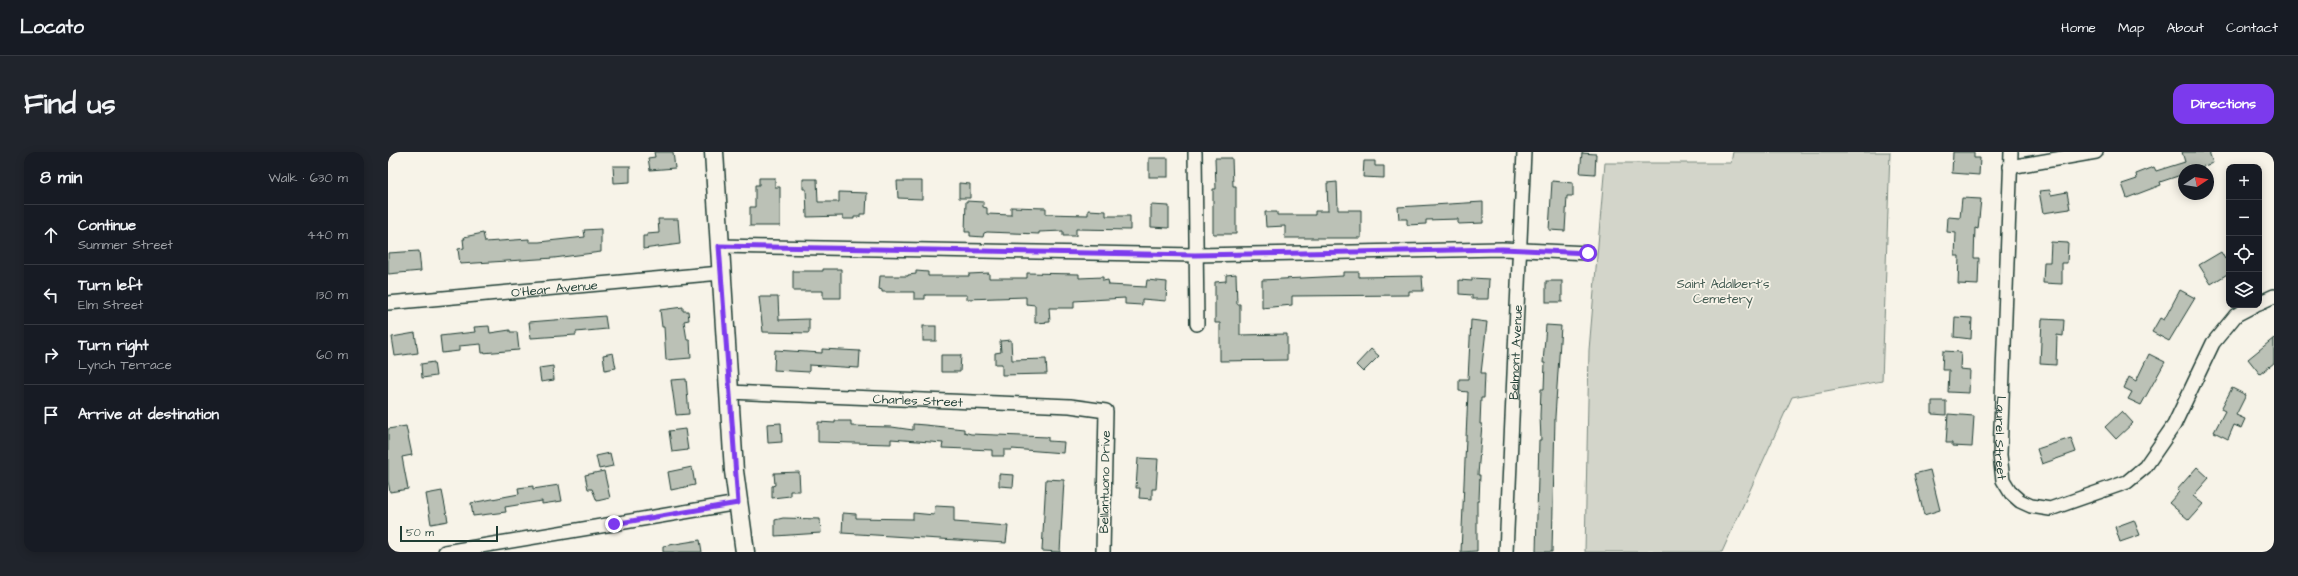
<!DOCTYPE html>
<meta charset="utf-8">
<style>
body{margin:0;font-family:"Architects Daughter",sans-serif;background:#20242c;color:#f1f3f6}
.controls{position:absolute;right:12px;top:12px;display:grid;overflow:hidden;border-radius:8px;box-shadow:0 2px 10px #0003}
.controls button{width:36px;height:36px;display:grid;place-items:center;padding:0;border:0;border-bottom:1px solid #363941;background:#171b24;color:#f1f3f6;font:20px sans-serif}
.compass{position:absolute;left:1790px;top:12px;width:36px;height:36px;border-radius:50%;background:#171b24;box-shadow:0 2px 10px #0003;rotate:78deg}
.scale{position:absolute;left:12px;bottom:10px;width:98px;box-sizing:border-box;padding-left:4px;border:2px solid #1f3d34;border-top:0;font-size:11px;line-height:14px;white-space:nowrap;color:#1f3d34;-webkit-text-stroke:3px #f7f3e8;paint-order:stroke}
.stop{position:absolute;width:12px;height:12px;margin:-9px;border:3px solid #7c3aed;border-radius:50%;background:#fff}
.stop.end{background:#7c3aed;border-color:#fff;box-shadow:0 1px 4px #0008}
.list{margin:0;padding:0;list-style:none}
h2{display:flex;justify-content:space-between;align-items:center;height:52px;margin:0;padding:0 16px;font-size:17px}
h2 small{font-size:13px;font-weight:400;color:#9ea1a6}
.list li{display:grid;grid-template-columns:26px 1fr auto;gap:12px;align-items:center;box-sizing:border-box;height:60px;padding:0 16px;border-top:1px solid #363941}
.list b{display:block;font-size:15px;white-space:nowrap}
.list p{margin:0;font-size:13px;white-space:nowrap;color:#9ea1a6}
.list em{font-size:13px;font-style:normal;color:#9ea1a6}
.icon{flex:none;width:22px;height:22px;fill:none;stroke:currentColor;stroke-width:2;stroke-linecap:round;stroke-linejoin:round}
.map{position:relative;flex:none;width:1886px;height:400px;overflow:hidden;border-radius:12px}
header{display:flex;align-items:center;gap:24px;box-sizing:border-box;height:56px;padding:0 20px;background:#171b24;border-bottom:1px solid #363941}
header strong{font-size:19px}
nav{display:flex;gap:22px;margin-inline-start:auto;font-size:14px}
.intro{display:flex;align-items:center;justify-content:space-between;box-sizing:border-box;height:96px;padding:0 24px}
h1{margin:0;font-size:28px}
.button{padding:10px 18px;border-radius:12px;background:#7c3aed;color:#fff;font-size:14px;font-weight:700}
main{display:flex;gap:24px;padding:0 24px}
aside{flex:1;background:#171b24;border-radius:12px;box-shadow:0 2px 10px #0003}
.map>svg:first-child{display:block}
</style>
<header>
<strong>Locato</strong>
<nav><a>Home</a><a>Map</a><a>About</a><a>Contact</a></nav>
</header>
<div class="intro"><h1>Find us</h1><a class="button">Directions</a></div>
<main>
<aside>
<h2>8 min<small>Walk · 630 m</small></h2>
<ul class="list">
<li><svg class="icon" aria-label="ahead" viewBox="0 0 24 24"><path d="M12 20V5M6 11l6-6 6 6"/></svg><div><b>Continue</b><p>Summer Street</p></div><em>440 m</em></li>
<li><svg class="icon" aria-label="left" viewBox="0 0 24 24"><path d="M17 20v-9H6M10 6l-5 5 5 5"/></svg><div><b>Turn left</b><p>Elm Street</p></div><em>130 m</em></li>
<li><svg class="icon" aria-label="right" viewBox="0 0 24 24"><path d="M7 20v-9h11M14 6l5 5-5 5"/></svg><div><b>Turn right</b><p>Lynch Terrace</p></div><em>60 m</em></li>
<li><svg class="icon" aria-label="arrive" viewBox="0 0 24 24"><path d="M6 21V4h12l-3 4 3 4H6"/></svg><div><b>Arrive at destination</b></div></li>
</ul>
</aside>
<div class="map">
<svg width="1886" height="400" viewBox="0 0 1886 400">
<rect width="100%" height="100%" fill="#f7f3e8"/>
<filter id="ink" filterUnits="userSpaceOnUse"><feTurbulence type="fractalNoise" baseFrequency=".025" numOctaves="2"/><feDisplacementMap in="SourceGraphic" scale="8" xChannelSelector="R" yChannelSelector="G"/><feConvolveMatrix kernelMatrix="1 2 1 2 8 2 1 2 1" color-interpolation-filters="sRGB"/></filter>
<g filter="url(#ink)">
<polygon fill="#d3d5ca" stroke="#79897f" points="1345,0 1502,0 1494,229 1404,245 1334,400 1197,400 1201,198 1217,11 1343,11"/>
<g fill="#bbc1b6" stroke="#1f3d34">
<polygon points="266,0 285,0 287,16 262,18 260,6 267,5"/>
<polygon points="1565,0 1586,0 1586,6 1592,6 1591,23 1564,21"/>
<polygon points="1794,0 1821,0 1825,11 1804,18 1796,18 1796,22 1772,30 1773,33 1739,46 1734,32 1749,27 1748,22 1766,15 1768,19 1797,10"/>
<polygon points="1194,1 1208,2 1207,22 1192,21"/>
<rect x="761" y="6" width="19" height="19"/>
<polygon points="827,6 844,6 845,34 848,34 848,82 825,82 825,37 828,37"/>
<polygon points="976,9 987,9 987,14 996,14 996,26 975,25"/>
<polygon points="225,14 242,14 242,30 226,31"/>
<polygon points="371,26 387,26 387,35 392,35 392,74 362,74 362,55 367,55 367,33 371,33"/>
<polygon points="415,27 429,27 430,50 451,50 451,40 479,41 478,62 472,62 472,65 466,65 466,67 455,67 455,64 419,65 418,37 415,37"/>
<polygon points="509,29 534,29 534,47 510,46"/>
<polygon points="1164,29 1185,31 1185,44 1179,44 1177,79 1161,78"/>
<polygon points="949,30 950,58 973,58 973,86 897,86 897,74 878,75 877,60 889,60 889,63 927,63 927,59 940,59 939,31"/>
<polygon points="571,31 582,32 582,46 571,46"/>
<polygon points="1662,38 1663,43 1679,40 1682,57 1655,61 1651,39"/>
<polygon points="1574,46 1593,47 1590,77 1587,76 1586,106 1591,106 1590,133 1570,132 1571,104 1567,104 1568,81 1559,80 1560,65 1572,66"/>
<polygon points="578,49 595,50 595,55 599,56 599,62 623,63 623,55 658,56 658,62 700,63 700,58 718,59 718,64 742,64 742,78 688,77 688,84 675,84 675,79 651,80 651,82 599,80 596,81 595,85 582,84 582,80 577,80"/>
<polygon points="1095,50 1095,71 1070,72 1070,67 1038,68 1038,72 1019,73 1019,67 1011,67 1010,55"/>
<polygon points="763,53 781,54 781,76 763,75"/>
<polygon points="270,67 290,67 292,92 255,97 255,84 259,84 259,82 271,81"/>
<polygon points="213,77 213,100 166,106 72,112 70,97 76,96 75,87 77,87 76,85 95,81 97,90 141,87 141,90 151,90 197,85 196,78"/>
<polygon points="1663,90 1680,91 1679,111 1674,111 1674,132 1655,131 1656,110 1662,110"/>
<polygon points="31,99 33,119 0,122 0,101"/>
<polygon points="1833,100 1837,107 1841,104 1841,121 1823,132 1811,113"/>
<polygon points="435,117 453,117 453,146 435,146 435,139 405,139 405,119 435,119"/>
<polygon points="528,119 540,120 540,124 581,124 581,122 601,121 601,126 639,126 639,121 691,122 691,126 715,125 715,129 720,128 721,133 758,135 759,128 779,130 778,149 754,147 754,153 737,152 737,146 686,149 686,156 661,156 662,170 647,171 647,153 638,152 638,145 579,147 579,143 537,143 537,147 526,147 526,140 494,140 494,138 491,137 492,124 520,124 520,123 528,122"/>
<polygon points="955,120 971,120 971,125 1034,124 1035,139 1021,139 1021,143 904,144 904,153 874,156 874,128 955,124"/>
<polygon points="848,122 849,152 852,152 852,183 899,182 899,208 832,209 832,171 827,171 827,130 838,129 838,123"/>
<polygon points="1084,126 1101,127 1100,147 1084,147 1084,143 1071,142 1071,128 1084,129"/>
<rect x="1158" y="129" width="16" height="21"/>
<polygon points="1792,138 1807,146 1781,189 1764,180 1772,166 1776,168"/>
<polygon points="371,145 390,145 391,168 421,167 421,181 375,180"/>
<polygon points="295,155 295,159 300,159 301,168 296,169 299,188 302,188 303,206 278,208 276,175 274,175 272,158"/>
<polygon points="217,164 219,177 188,180 188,183 143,186 141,170"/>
<polygon points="1567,165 1584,166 1583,187 1566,185"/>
<polygon points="1654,167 1676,168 1675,184 1669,183 1668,213 1652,212"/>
<polygon points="1083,168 1099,170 1093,221 1097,221 1096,246 1093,246 1092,272 1094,272 1090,323 1092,323 1091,349 1089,349 1089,399 1073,400 1080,240 1071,239 1071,227 1080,227"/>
<polygon points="1158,173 1173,174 1167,265 1164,400 1148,400 1151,288 1153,288 1152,264 1153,237 1156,237 1157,211 1155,211"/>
<polygon points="101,174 102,181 122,178 122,180 129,180 131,198 94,201 93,192 71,194 71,199 54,201 52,184 87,180 86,175"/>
<rect x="535" y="174" width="13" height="15"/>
<polygon points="27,181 30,201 7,204 4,185"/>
<polygon points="1886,186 1886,211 1872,222 1860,207"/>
<polygon points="623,188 624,208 658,207 659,222 614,223 614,212 607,212 607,201 613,200 612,189"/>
<polygon points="434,197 472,199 471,216 421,213 421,220 386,218 387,198 434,201"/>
<polygon points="983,197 991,204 975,220 968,213"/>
<polygon points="1555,199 1573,200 1572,217 1582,218 1581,241 1560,240 1561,218 1554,218"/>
<polygon points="225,201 228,216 217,218 215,203"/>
<polygon points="1761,202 1777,210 1753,253 1740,247 1744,240 1736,236 1741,225 1748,229"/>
<polygon points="553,203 573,203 572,220 553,220"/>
<polygon points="46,210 48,224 34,226 33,212"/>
<polygon points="165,214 166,228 153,230 151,216"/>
<polygon points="298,227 301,262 288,263 283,228"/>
<polygon points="1844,236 1858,243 1848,263 1857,267 1853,276 1846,273 1840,287 1826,280 1837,259 1833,257"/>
<polygon points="1544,249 1558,249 1558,263 1544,262"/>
<polygon points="1734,259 1745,271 1728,287 1717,275"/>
<polygon points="1560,262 1586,264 1584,295 1564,294 1564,291 1558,291"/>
<polygon points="447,269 463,269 463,274 504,275 525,278 525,272 537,273 576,277 576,280 583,282 660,285 660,289 676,290 675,301 624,297 624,298 616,298 616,304 604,304 604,298 554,296 555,291 503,287 503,292 430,290 430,270 447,271"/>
<polygon points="393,271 394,290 380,291 379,272"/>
<polygon points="18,274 24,303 14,305 20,337 2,340 0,329 0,277"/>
<polygon points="297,277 300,298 284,300 281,279"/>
<polygon points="1683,286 1688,300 1654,312 1649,297"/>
<polygon points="222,301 225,314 211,317 208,304"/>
<polygon points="750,306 770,307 768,337 764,337 764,347 751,346 752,336 748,336"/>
<polygon points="304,315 307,333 283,338 280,320"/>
<polygon points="1809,315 1821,326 1805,344 1815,352 1801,368 1781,351 1791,340 1789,338"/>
<polygon points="1542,318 1552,358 1536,363 1526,322"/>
<polygon points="216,319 222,346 209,349 204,337 200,337 197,323"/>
<polygon points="411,320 412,339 402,339 402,344 384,346 384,334 387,333 386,321"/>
<polygon points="611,322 626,323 625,335 611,334"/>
<polygon points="658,327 676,328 672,400 654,399"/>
<polygon points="171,333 174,349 154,352 154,349 117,355 118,360 85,364 83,351 131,342 130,336 145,334 145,337"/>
<polygon points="54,339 60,369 43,372 38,342"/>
<polygon points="547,354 566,355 566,370 620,374 618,391 454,381 455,361 468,362 468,366 525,367 525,361 546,363"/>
<polygon points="395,366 432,367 433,381 387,384 387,368"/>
<polygon points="1746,368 1752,383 1732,390 1727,375"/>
<polygon points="312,388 314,400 275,400 275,394"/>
</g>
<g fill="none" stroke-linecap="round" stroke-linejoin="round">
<g stroke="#1f3d34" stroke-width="16">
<g id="minor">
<polyline points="807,0 809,172"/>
<path id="s1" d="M1623 0 1612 303 1615 328 1623 341 1632 349 1643 354 1662 357 1739 330 1757 315 1786 273 1825 191 1848 163 1867 153"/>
<polyline points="1622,15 1708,0"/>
<polyline points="331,94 807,103 1114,97 1200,101"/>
<path id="s2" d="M0 151 333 121"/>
<polyline points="1871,151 1886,144"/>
<path id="s3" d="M341 240 682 254 718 259 715 400"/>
<polyline points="57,400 350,351"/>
<path id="s4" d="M1118 400 1136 0"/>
</g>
</g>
<g stroke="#1f3d34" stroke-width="21">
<polyline id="secondary" points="326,0 346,319 357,400"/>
</g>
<use href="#minor" stroke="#f7f3e8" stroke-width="13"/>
<use href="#secondary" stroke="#f7f3e8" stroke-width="18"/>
</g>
</g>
<g fill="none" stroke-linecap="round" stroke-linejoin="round" filter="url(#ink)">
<polyline stroke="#7c3aed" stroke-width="5" points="226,372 350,351 331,94 807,103 1114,97 1200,101"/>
</g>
<g text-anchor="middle" stroke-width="3.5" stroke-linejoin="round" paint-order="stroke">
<g font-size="13" fill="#435b52" stroke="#f7f3e8">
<text x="1335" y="136">Saint Adalbert's<tspan x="1335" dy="15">Cemetery</tspan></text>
</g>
<g font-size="13" fill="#1f3d34" stroke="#f7f3e8">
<text dy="5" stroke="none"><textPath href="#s2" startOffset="167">O'Hear Avenue</textPath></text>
<text dy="5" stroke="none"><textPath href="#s4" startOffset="200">Belmont Avenue</textPath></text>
<text dy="5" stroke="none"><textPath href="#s3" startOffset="189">Charles Street</textPath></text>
<text dy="5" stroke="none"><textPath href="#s1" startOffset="286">Laurel Street</textPath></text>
<text transform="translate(716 330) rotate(-89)" y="5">Bellantuono Drive</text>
</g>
</g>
</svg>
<div class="controls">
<button>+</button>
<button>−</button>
<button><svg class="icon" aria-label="locate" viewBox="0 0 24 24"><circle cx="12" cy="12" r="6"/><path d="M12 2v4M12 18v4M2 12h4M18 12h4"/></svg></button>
<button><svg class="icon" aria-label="layers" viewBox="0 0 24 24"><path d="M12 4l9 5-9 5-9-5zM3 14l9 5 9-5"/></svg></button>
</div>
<svg class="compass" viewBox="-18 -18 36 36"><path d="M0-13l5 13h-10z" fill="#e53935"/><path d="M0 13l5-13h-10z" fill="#9ea1a6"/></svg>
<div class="scale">50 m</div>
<div class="stop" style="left:1200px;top:101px"></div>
<div class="stop end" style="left:226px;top:372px"></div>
</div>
</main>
